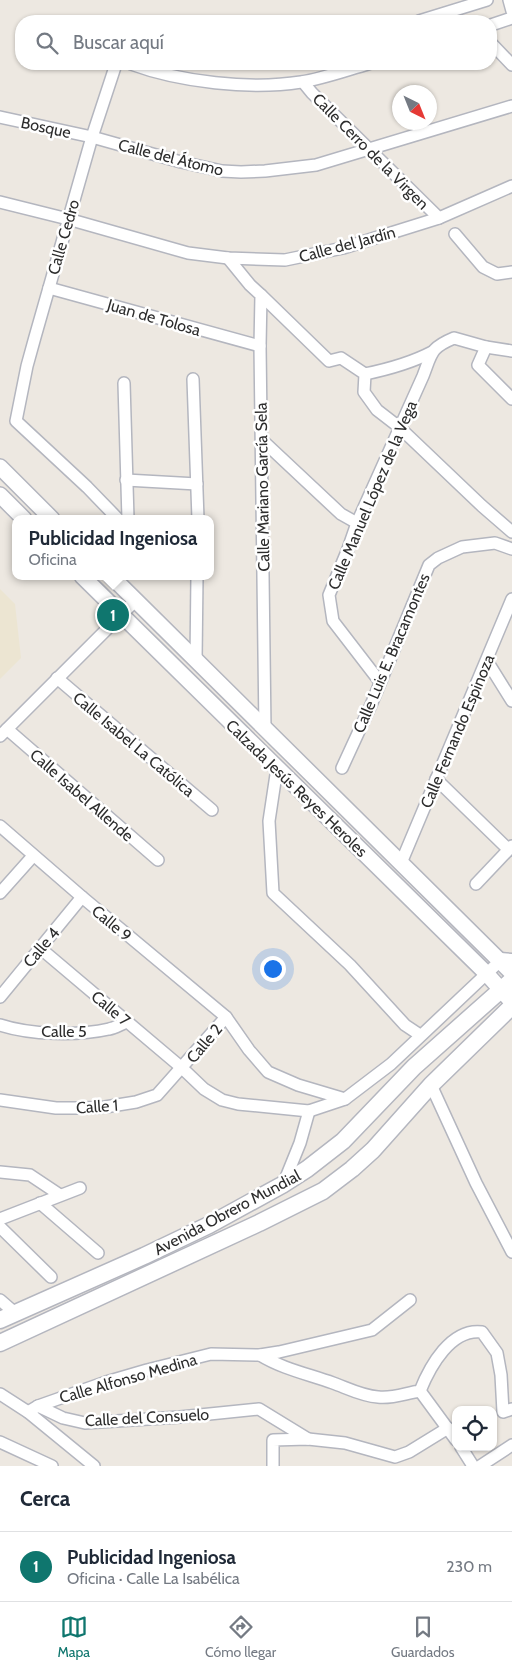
<!DOCTYPE html>
<html lang="es">
<meta charset="utf-8">
<style>
body{margin:0;font-family:Cabin,sans-serif;background:#f2f2f3;color:#1f2937}
.controls{position:absolute;right:15px;bottom:15px;display:grid;overflow:hidden;border-radius:10px;box-shadow:0 1px 4px #0004}
.controls button{width:45px;height:45px;display:grid;place-items:center;padding:0;border:0;border-bottom:1px solid #e0e1e3;background:#fff;color:#1f2937;font:25px sans-serif}
.compass{position:absolute;left:392px;top:85px;width:45px;height:45px;border-radius:50%;background:#fff;box-shadow:0 1px 4px #0004;rotate:137deg}
.you{position:absolute;left:272px;top:968px;width:18px;height:18px;margin:-12px;border:4px solid #fff;border-radius:50%;background:#1a73e8;box-shadow:0 0 0 8px #1a73e833}
.badge{display:grid;place-items:center;width:32px;height:32px;border-radius:50%;background:#0f766e;color:#fff;font-size:16px;font-weight:700}
.pin{position:absolute;translate:-50% -50%;border:2px solid #fff;box-shadow:0 1px 5px #0006}
.popup{position:absolute;left:12px;top:515px;width:202px;height:65px;box-sizing:border-box;display:grid;place-content:center;border-radius:10px;background:#fff;filter:drop-shadow(0 1px 4px #0005);font-size:16px;white-space:nowrap;color:#747a83}
.popup b{font-size:19px;color:#1f2937}
.popup::after{content:'';position:absolute;left:50%;top:100%;margin-left:-10px;border:10px solid transparent;border-top-color:#fff}
.list{margin:0;padding:0;list-style:none}
h2{display:flex;justify-content:space-between;align-items:center;height:65px;margin:0;padding:0 20px;font-size:21px}
h2 small{font-size:16px;font-weight:400;color:#747a83}
.list li{display:grid;grid-template-columns:32px 1fr auto;gap:15px;align-items:center;box-sizing:border-box;height:70px;padding:0 20px;border-top:1px solid #e0e1e3}
.list b{display:block;font-size:19px;white-space:nowrap}
.list p{margin:0;font-size:16px;white-space:nowrap;color:#747a83}
.list em{font-size:16px;font-style:normal;color:#747a83}
.icon{flex:none;width:28px;height:28px;fill:none;stroke:currentColor;stroke-width:2;stroke-linecap:round;stroke-linejoin:round}
.map{position:relative;flex:none;width:512px;height:1466px;overflow:hidden}
.search{position:absolute;background:#fff;box-shadow:0 1px 4px #0004;left:15px;right:15px;top:15px;height:55px;display:flex;align-items:center;gap:12px;box-sizing:border-box;padding:0 18px;border-radius:20px;color:#747a83;font-size:19px}
.sheet{height:135px;background:#fff}
nav{display:flex;justify-content:space-around;align-items:center;box-sizing:border-box;height:70px;border-top:1px solid #e0e1e3;background:#fff;font-size:14px;color:#747a83}
nav a{display:grid;justify-items:center;gap:2px}
nav .on{color:#0f766e}
.map>svg:first-child{display:block}
</style>
<div class="map">
<svg width="512" height="1466" viewBox="0 0 512 1466">
<rect width="100%" height="100%" fill="#ede8e1"/>
<polygon fill="#ece5d2" points="0,589 15,604 21,658 0,679"/>
<g fill="none" stroke-linecap="round" stroke-linejoin="round">
<g stroke="#b4b6bf" stroke-width="14">
<g id="minor">
<polyline points="509,0 512,11"/>
<polyline points="419,21 487,0"/>
<polyline points="491,25 512,18"/>
<polyline points="491,43 512,65"/>
<polyline points="116,64 92,137 35,337 27,366 16,421 87,487 118,519"/>
<path d="M131 64C180 82 250 90 301 82 322 79 347 70 368 64"/>
<polyline points="303,82 312,93 439,218"/>
<polyline points="0,117 92,137 181,162 222,171 241,172 265,171 316,165 512,106"/>
<polyline points="0,202 68,219 188,253 228,258 285,260 343,248 439,218 512,186"/>
<polyline points="455,234 483,267 497,274 512,272"/>
<polyline points="228,258 250,285 261,295 260,346 265,729"/>
<polyline points="49,288 260,346"/>
<polyline points="261,295 329,361 341,358 365,374 364,392 377,410 399,427 482,506 512,532"/>
<polyline points="486,347 478,365 512,399"/>
<path d="M365 374C389 369 411 363 432 352"/>
<polyline points="193,379 198,519"/>
<polyline points="124,383 128,519"/>
<polyline points="262,440 341,514 357,523"/>
<polyline points="126,480 197,484"/>
<polyline points="196,660 197,576"/>
<polyline points="487,661 512,701"/>
<polyline points="57,678 212,810"/>
<path d="M380 682 333 621 329 595 348 549 357 523 423 376C432 353 430 348 454 338L486 347 512 351"/>
<polyline points="7,729 158,860"/>
<polyline points="0,736 135,601"/>
<polyline points="277,768 269,821 273,893 350,965 405,1025 420,1035"/>
<polyline points="342,768 371,705 429,565 438,558 462,547 495,543 512,549"/>
<polyline points="436,779 508,849"/>
<polyline points="0,826 82,897 226,1017 249,1050 268,1072 298,1085 345,1099"/>
<polyline points="401,863 512,599"/>
<polyline points="476,884 512,846"/>
<polyline points="0,893 33,856"/>
<polyline points="40,948 182,1068 204,1089 222,1100 238,1104 309,1111 345,1099 391,1064 500,961"/>
<polyline points="0,997 82,897"/>
<path d="M0 1025C30 1035 78 1036 109 1029 115 1028 121 1024 127 1022"/>
<polyline points="431,1085 476,1183 512,1252"/>
<polyline points="0,1100 56,1108 85,1108 105,1107 136,1102 157,1095 226,1017"/>
<polyline points="0,1172 30,1175 60,1195"/>
<polyline points="283,1185 300,1143 309,1111"/>
<polyline points="40,1203 98,1253"/>
<polyline points="0,1219 80,1188"/>
<polyline points="0,1227 51,1277"/>
<polyline points="0,1300 15,1313"/>
<path d="M260 1355C283 1369 308 1374 333 1383 347 1388 362 1396 378 1397 392 1399 406 1393 420 1391 430 1366 451 1328 482 1332L497 1353 501 1375 503 1412 512 1409"/>
<polyline points="420,1391 456,1440"/>
<polyline points="0,1394 28,1412 94,1466"/>
<polyline points="38,1406 63,1418 85,1423 180,1417 259,1409 308,1439"/>
<polyline points="28,1412 38,1406 106,1382 147,1370 211,1354 260,1355 279,1352 372,1330 410,1300"/>
<polyline points="0,1442 52,1466"/>
<polyline points="461,1447 473,1466"/>
<polyline points="273,1466 273,1440 308,1439 345,1443 395,1457 409,1452 448,1428"/>
<polyline points="480,1466 512,1445"/>
</g>
</g>
<g stroke="#b4b6bf" stroke-width="18">
<g id="tertiary">
<polyline points="0,467 52,519"/>
<polyline points="0,495 24,519"/>
<polyline points="82,576 486,973 512,1002"/>
<polyline points="111,576 512,973"/>
</g>
</g>
<g stroke="#b4b6bf" stroke-width="19">
<g id="secondary">
<polyline points="500,961 512,962"/>
<polyline points="0,1320 144,1256 209,1225 282,1185 307,1169 343,1141 414,1067 512,980"/>
<polyline points="0,1343 259,1223 323,1191 352,1169 373,1150 431,1085 512,1006"/>
</g>
</g>
<use href="#minor" stroke="#fff" stroke-width="11"/>
<use href="#tertiary" stroke="#fff" stroke-width="15"/>
<use href="#secondary" stroke="#fff" stroke-width="16"/>
</g>
<g text-anchor="middle" stroke-width="5" stroke-linejoin="round" paint-order="stroke">
<g font-size="16" fill="#2d2d2d" stroke="#fff">
<text transform="translate(46 127) rotate(12)" y="6">Bosque</text>
<text transform="translate(371 151) rotate(45)" y="6">Calle Cerro de la Virgen</text>
<text transform="translate(171 157) rotate(14)" y="6">Calle del Átomo</text>
<text transform="translate(63 237) rotate(-74)" y="6">Calle Cedro</text>
<text transform="translate(347 244) rotate(-15)" y="6">Calle del Jardín</text>
<text transform="translate(154 317) rotate(16)" y="6">Juan de Tolosa</text>
<text transform="translate(262 487) rotate(-91)" y="6">Calle Mariano García Sela</text>
<text transform="translate(372 495) rotate(-67)" y="6">Calle Manuel López de la Vega</text>
<text transform="translate(391 653) rotate(-67)" y="6">Calle Luis E. Bracamontes</text>
<text transform="translate(457 731) rotate(-67)" y="6">Calle Fernando Espinoza</text>
<text transform="translate(134 744) rotate(40)" y="6">Calle Isabel La Católica</text>
<text transform="translate(297 788) rotate(44)" y="6">Calzada Jesús Reyes Heroles</text>
<text transform="translate(82 795) rotate(41)" y="6">Calle Isabel Allende</text>
<text transform="translate(112 923) rotate(40)" y="6">Calle 9</text>
<text transform="translate(41 947) rotate(-50)" y="6">Calle 4</text>
<text transform="translate(111 1008) rotate(40)" y="6">Calle 7</text>
<text x="64" y="1037">Calle 5</text>
<text transform="translate(204 1043) rotate(-50)" y="6">Calle 2</text>
<text transform="translate(97 1106) rotate(-4)" y="6">Calle 1</text>
<text transform="translate(227 1212) rotate(-28)" y="6">Avenida Obrero Mundial</text>
<text transform="translate(128 1378) rotate(-16)" y="6">Calle Alfonso Medina</text>
<text transform="translate(147 1417) rotate(-3)" y="6">Calle del Consuelo</text>
</g>
</g>
</svg>
<div class="controls">
<button><svg class="icon" aria-label="locate" viewBox="0 0 24 24"><circle cx="12" cy="12" r="6"/><path d="M12 2v4M12 18v4M2 12h4M18 12h4"/></svg></button>
</div>
<svg class="compass" viewBox="-18 -18 36 36"><path d="M0-13l5 13h-10z" fill="#e53935"/><path d="M0 13l5-13h-10z" fill="#747a83"/></svg>
<div class="you"></div>
<div class="pin badge" style="left:113px;top:615px">1</div>
<div class="popup"><b>Publicidad Ingeniosa</b>Oficina</div>
<div class="search"><svg class="icon" aria-label="search" viewBox="0 0 24 24"><circle cx="10" cy="10" r="6"/><path d="M15 15l6 6"/></svg>Buscar aquí</div>
</div>
<section class="sheet">
<h2>Cerca<small></small></h2>
<ul class="list">
<li><span class="badge">1</span><div><b>Publicidad Ingeniosa</b><p>Oficina · Calle La Isabélica</p></div><em>230 m</em></li>
</ul>
</section>
<nav>
<a class="on"><svg class="icon" aria-label="map" viewBox="0 0 24 24"><path d="M3 6l6-2 6 2 6-2v14l-6 2-6-2-6 2zM9 4v14M15 6v14"/></svg>Mapa</a>
<a><svg class="icon" aria-label="directions" viewBox="0 0 24 24"><path d="M12 3l9 9-9 9-9-9zM9 14v-3h6M13 9l2 2-2 2"/></svg>Cómo llegar</a>
<a><svg class="icon" aria-label="saved" viewBox="0 0 24 24"><path d="M7 4h10v16l-5-4-5 4z"/></svg>Guardados</a>
</nav>
